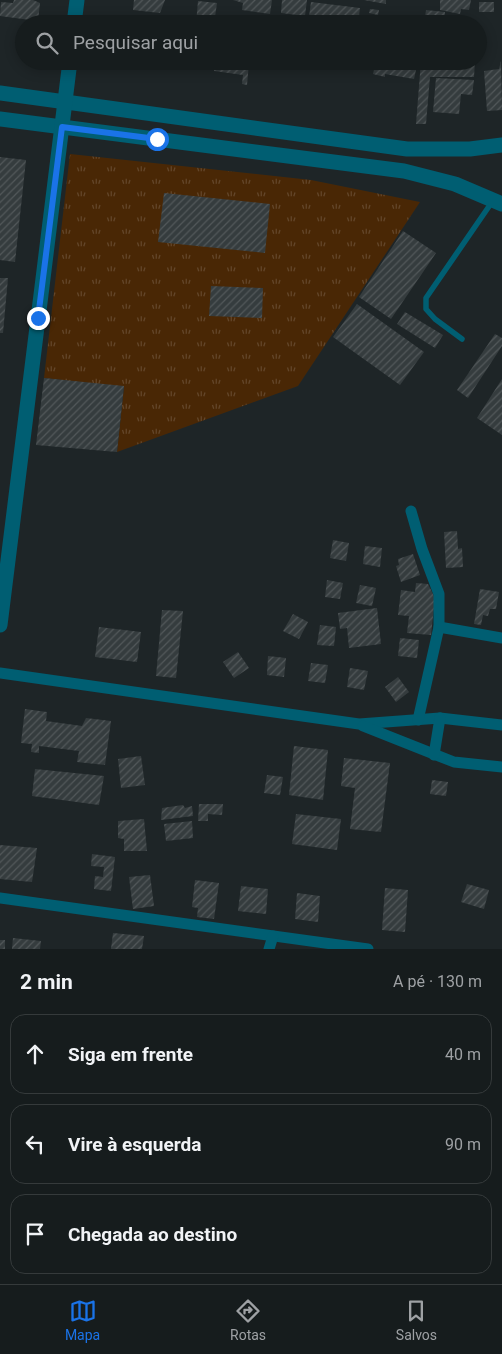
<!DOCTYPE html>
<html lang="pt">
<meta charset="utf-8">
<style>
body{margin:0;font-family:Roboto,sans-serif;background:#1f2526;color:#f1f3f6}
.stop{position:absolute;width:15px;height:15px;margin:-11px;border:4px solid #1a73e8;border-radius:50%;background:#fff}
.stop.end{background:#1a73e8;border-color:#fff;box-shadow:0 1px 5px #0008}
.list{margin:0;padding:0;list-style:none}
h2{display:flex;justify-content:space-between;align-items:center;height:65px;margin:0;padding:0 20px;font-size:21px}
h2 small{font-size:16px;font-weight:400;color:#9ea1a4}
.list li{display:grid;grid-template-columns:32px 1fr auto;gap:15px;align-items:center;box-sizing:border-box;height:80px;margin:0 10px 10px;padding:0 10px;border:1px solid #353a3b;border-radius:15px}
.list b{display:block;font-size:19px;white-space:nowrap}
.list em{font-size:16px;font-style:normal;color:#9ea1a4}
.icon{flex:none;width:28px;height:28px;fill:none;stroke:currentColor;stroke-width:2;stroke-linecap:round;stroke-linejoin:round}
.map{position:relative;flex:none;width:502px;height:949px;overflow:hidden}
.search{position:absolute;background:#161c1d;box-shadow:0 2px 12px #0003;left:15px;right:15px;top:15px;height:55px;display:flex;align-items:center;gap:12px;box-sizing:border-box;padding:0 18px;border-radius:28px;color:#9ea1a4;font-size:19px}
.sheet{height:335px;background:#161c1d}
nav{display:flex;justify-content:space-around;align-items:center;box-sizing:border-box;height:70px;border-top:1px solid #353a3b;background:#161c1d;font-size:14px;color:#9ea1a4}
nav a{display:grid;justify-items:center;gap:2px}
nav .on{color:#1a73e8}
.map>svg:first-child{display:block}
</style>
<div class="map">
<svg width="502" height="949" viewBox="0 0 502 949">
<defs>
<pattern id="grass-tufts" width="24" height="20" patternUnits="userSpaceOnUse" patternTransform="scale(1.25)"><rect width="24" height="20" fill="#492705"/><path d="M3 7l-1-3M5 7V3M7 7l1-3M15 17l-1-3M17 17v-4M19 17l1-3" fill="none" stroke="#63462a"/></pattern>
<pattern id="building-hatch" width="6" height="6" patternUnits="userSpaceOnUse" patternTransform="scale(1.25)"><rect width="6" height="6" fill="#353c3e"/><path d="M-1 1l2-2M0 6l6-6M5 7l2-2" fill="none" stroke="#52585a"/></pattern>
</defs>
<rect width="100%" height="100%" fill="#1e2527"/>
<polygon fill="url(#grass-tufts)" points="70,154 311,180 420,202 298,386 117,452 124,387 44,378"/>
<g fill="url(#building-hatch)">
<polygon points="14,0 33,0 40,3 38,21 0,16 1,2 13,3"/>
<polygon points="134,0 165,0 160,13 133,10"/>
<polygon points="233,0 272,0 270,14 242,10 243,3"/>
<polygon points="282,0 307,0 305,16 281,13"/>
<polygon points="364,0 386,0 386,4"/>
<polygon points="440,0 471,0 469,10 461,9 460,14 440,10"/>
<polygon points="198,1 217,3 214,24 196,24"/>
<polygon points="311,2 360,8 358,24 308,24"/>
<rect x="479" y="2" width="15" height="10"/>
<polygon points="370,9 379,10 378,15 369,13"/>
<polygon points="426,10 445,12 444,24 424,24"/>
<polygon points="394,17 422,21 422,24 393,24"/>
<polygon points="216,61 300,61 299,69 249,63 247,85 242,84 243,75 214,71"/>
<polygon points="331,61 353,61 353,65"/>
<polygon points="376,61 418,61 414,79 385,74 385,77 373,74"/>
<polygon points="421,61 475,61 474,77 430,77 426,124 416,124"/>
<polygon points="501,61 502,110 487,111 484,71 499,69"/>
<polygon points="436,78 474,80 472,95 461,94 459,114 433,112"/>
<polygon points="0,157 26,160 15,262 0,260"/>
<polygon points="164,193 270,204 265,253 158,242"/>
<polygon points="403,231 436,253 391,319 359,297"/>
<polygon points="0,278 8,278 3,333 0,333"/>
<polygon points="211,286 263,288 262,318 209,316"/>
<polygon points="357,304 424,352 400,385 333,337"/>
<polygon points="405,312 443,335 435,348 397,324"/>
<polygon points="495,334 502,338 502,346 468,398 457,390"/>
<polygon points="44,378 124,386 117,452 36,445"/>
<polygon points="502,379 502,435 477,418"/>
<polygon points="457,531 458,549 462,548 463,567 446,568 444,532"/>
<polygon points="333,540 349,543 346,561 330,558"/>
<polygon points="365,546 382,548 380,567 363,564"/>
<polygon points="413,554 420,575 401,582 396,566 399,565 398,559"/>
<polygon points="327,580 343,583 340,599 325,597"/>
<polygon points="416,583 428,584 435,598 431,635 407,633 409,616 398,615 401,590 415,592"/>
<polygon points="360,585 376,588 372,606 356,603"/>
<polygon points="480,589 499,592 496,609 490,609 488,616 483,615 481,625 474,624"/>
<polygon points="377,608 381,644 349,648 347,628 340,629 338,613"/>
<polygon points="162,610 183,611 176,678 156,676"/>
<polygon points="293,614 308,622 299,639 283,631"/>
<polygon points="320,625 336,627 334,646 317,645"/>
<polygon points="99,627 141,632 137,662 95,657"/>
<polygon points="400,638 419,640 417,658 398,656"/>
<polygon points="238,652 249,668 234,678 223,662"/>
<polygon points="268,656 286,658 284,677 267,675"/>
<polygon points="311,663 328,665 325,683 308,681"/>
<polygon points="350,668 368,671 364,690 347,687"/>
<polygon points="398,677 409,692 396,702 385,687"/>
<polygon points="25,709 47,712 46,721 82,726 86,718 111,721 105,765 77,762 79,751 39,746 39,753 31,752 32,744 21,743"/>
<polygon points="294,746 328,750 323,800 289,795"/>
<polygon points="141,756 145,785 121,788 118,759"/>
<polygon points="344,758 390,763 381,832 350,829 355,788 341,786"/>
<polygon points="35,769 104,776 99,805 32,796"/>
<polygon points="267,775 283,777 280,795 264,793"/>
<polygon points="432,780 448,782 446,796 430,794"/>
<polygon points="199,804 223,804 222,815 208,814 208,821 198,821"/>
<polygon points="183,805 185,808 192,806 193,816 161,820 162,808"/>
<polygon points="296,814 341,819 337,850 292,844"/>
<polygon points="144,819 147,851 124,851 124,839 118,838 118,821"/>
<polygon points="192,821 193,838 166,841 164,824"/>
<polygon points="0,845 37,848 32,882 0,879"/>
<polygon points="92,854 115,857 111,891 94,889 95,876 103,877 104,867 91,866"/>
<polygon points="150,875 154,906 133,909 129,877"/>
<polygon points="195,880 219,883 214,919 197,917 198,908 192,907"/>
<polygon points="467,884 489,890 484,909 461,902"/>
<polygon points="241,886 268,889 266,914 238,911"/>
<polygon points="385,888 408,890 405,932 382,930"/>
<polygon points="297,893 320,896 318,922 295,919"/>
<polygon points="113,933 144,936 142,949 111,949"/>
<polygon points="13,938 41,941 40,949 12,949"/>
<rect x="0" y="940" width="5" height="9"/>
</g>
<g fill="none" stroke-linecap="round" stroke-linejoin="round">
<polyline stroke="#005e72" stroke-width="5.5" points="462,339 435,319 426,309 426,298 492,202"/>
<g stroke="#005e72" stroke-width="11">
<polyline points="411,511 422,549 439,594 439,627"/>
<polyline points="0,673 359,724 440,718 502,725"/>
<polyline points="418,720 439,627 502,638"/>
<polyline points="363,726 454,762 502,767"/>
<polyline points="434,755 440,718"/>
<polyline points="0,898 368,949"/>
<polyline points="269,949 273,936"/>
</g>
<g stroke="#005e72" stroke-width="15">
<polyline points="74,24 77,0"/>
<polyline points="0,93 407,149 470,149 502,145"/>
<polyline points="0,119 404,171 455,184 502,204"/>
<polyline points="0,625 70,61"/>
</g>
</g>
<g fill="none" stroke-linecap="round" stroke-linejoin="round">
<polyline stroke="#1a73e8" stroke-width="6" points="38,318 62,127 157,139"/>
</g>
</svg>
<div class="stop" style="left:157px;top:139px"></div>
<div class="stop end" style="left:38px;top:318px"></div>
<div class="search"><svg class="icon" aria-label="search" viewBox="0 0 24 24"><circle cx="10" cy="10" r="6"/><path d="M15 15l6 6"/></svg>Pesquisar aqui</div>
</div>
<section class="sheet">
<h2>2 min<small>A pé · 130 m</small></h2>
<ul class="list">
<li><svg class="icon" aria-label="ahead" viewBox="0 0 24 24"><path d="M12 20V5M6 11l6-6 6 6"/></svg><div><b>Siga em frente</b></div><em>40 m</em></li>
<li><svg class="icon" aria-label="left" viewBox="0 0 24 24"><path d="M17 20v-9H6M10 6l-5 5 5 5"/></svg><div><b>Vire à esquerda</b></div><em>90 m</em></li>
<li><svg class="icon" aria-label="arrive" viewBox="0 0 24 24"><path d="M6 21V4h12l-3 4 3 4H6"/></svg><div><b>Chegada ao destino</b></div></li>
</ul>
</section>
<nav>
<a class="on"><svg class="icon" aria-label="map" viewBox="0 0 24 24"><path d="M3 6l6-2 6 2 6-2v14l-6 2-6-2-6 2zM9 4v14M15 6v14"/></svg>Mapa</a>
<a><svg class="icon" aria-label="directions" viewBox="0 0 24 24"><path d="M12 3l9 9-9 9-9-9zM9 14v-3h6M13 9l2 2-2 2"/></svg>Rotas</a>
<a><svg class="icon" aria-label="saved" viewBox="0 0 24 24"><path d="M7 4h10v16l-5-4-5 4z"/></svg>Salvos</a>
</nav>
